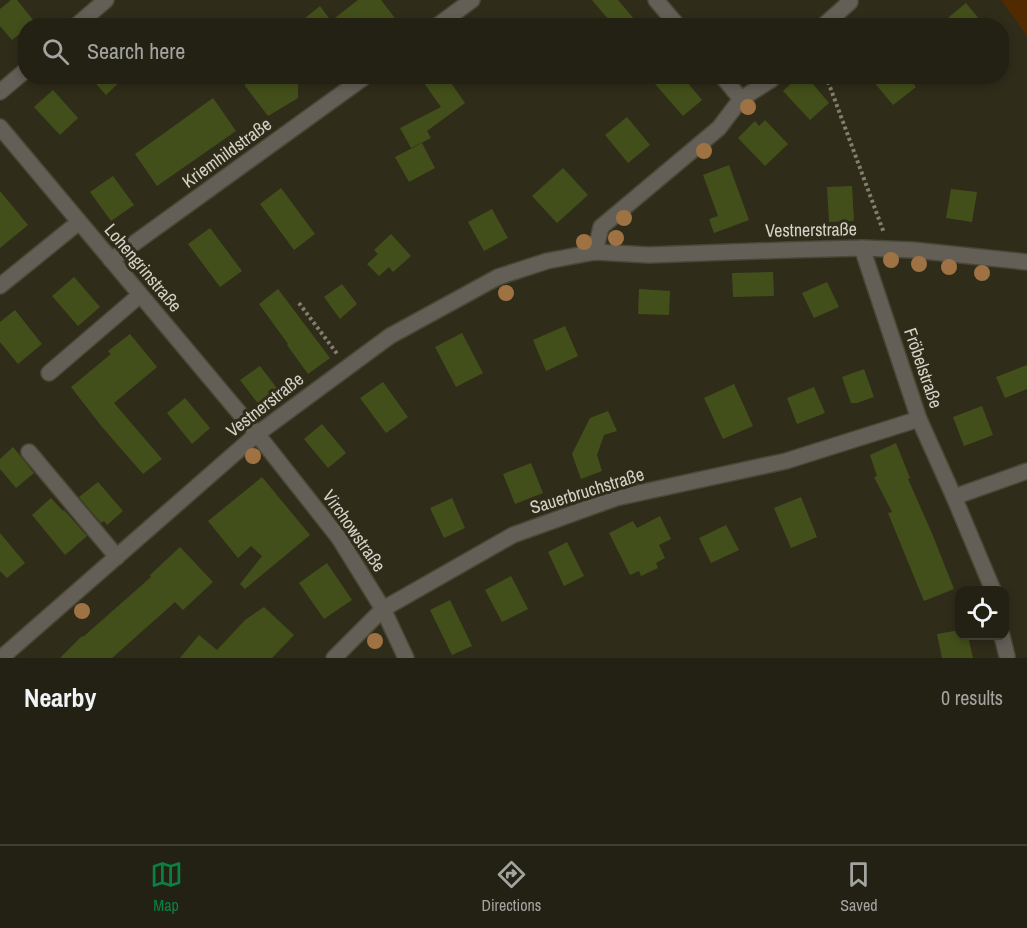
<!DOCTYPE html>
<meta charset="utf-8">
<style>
body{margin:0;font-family:"Archivo Narrow",sans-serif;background:#2f2e22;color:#f1f3f6}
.controls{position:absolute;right:18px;bottom:18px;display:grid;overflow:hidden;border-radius:12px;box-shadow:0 3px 9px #0003}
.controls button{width:54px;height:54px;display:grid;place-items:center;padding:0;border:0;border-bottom:2px solid #403e34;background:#232114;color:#f1f3f6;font:30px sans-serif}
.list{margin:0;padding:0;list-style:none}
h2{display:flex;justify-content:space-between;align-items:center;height:78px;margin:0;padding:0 24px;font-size:26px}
h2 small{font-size:20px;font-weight:400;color:#a3a3a0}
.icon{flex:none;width:33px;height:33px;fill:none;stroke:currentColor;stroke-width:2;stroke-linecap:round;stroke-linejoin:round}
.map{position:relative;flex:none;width:1027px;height:658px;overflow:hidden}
.search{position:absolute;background:#232114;box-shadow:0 3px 9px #0003;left:18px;right:18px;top:18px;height:66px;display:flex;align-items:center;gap:15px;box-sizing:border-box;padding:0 21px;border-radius:24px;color:#a3a3a0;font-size:22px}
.sheet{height:186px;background:#232114}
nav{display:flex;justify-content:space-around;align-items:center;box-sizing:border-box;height:84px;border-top:2px solid #403e34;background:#232114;font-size:16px;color:#a3a3a0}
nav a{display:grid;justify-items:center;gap:3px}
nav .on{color:#0b8043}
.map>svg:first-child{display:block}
</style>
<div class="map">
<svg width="1027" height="658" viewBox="0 0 1027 658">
<rect width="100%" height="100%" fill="#2f2c1a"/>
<polygon fill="#522a00" points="1001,0 1027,0 1027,36"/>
<g fill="#434f1a">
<polygon points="11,0 17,0 34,21 29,26 26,26 26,29 12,40 0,26 0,9"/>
<polygon points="358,0 381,0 401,26 295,26 320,6 331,21"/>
<polygon points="592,0 618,0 640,26 614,26"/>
<polygon points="966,3 985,26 938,26"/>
<polygon points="89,76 126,76 106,95"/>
<polygon points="247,76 298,76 298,98 268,116 245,86"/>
<polygon points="419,76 446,76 465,103 427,131 431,138 411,148 400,128 441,107"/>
<polygon points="665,76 682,76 702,100 683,116 655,84"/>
<polygon points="799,76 806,76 829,103 810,120 783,91"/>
<polygon points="869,76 908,76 916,87 893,105"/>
<polygon points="53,90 78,118 60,135 34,107"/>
<polygon points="213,98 236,131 157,186 135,154"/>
<polygon points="627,117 650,145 628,163 605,135"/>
<polygon points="765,120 788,144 765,166 738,138 755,121 759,126"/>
<polygon points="422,143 435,168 409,182 395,157"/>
<polygon points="729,165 749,220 714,233 709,219 718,216 703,175"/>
<polygon points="563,168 588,195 557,223 532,196"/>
<polygon points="113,176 134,205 111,221 90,192"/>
<polygon points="852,186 854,221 829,222 827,187"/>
<polygon points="281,188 315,234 294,250 260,204"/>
<polygon points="951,189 977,192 972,222 946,218"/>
<polygon points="0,191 28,225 0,248"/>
<polygon points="492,209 508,238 484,251 468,222"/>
<polygon points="210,228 242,271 220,287 188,244"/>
<polygon points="391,234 411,256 393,272 389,267 379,276 367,264 378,254 374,250"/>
<polygon points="773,272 774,296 733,297 732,273"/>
<polygon points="74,277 100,307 78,326 52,296"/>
<polygon points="827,282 839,307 814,318 802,293"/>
<polygon points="342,284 357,304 340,319 324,297"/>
<polygon points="278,289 330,358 308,374 287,345 288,344 259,304"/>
<polygon points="639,289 670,291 669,315 638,314"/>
<polygon points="15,310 42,344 18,364 0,342 0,322"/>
<polygon points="565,326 578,356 546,371 533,340"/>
<polygon points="462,333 483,373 456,387 435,347"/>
<polygon points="130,334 157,367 114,403 162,459 143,474 102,427 71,387 111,354 108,351"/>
<polygon points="1027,365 1027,389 1005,398 996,377"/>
<polygon points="260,366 279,391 259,405 240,380"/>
<polygon points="864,369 874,397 857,403 851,403 842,377"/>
<polygon points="383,382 408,417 386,433 360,398"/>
<polygon points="734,384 753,426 723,439 704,398"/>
<polygon points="814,387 825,413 797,424 787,398"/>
<polygon points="185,398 210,428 192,444 167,413"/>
<polygon points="982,406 993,435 964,446 953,417"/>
<polygon points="608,411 617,431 604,435 597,455 602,471 581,479 572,454 590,418"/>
<polygon points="322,424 346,453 328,468 304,439"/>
<polygon points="896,443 910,478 908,479 931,531 954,589 924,601 888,513 892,512 874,477 877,476 870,455"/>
<polygon points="13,447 34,473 16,488 0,469 0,459"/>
<polygon points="531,463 543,493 515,504 503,474"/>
<polygon points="262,477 310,535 245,589 240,584 262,556 251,546 238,558 208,521"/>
<polygon points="98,482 123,511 107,525 104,521 101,523 79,497"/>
<polygon points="801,497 817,537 791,548 774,508"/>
<polygon points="51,498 63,511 64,510 87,536 65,555 32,515"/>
<polygon points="452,498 465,528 444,538 430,508"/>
<polygon points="660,516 671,539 659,545 665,558 656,563 658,568 641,576 639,571 630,575 609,533 633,521 637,528"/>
<polygon points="726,525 739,550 711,563 699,538"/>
<polygon points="0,533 25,563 7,578 0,571"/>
<polygon points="567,542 584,576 564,586 548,552"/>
<polygon points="180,547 213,582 183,610 175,602 112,658 60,658 82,636 83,637 151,577 150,575"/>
<polygon points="327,563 352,600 324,619 299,583"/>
<polygon points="511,576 528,609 502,622 485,590"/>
<polygon points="450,600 472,646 452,655 430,610"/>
<polygon points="264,607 294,635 272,658 180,658 199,635 217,650 245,620"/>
<polygon points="960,630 960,636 968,636 973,658 942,658 937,634"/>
</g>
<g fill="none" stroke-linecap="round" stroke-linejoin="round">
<g stroke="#494736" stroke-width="18">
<g id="minor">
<polyline points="656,0 678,26"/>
<polyline points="76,26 106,0"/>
<polyline points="437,26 472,0"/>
<polyline points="823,26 850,2"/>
<polyline points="722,76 741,99"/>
<polyline points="0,92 26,70"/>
<polyline points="0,127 257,434 339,538 383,609 406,658"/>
<polyline points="862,248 919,419 954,497 993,590"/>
<polyline points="595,252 601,227 719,128 741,99 771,80 775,76"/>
<polyline points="111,260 366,76"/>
<polyline points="0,286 79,222"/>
<polyline points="49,373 140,295"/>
<polyline points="29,452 117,557"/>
<polyline points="954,497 1027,471"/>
<polyline points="1002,636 1007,656"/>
<polyline points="1,658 257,434 390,336 498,277 547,261 595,252 649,255 788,250 862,248 913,250 1027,262"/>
<polyline points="334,658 383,609 513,535 616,498 786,461 919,419"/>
</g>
</g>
<g stroke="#827f71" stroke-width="4" stroke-dasharray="3 3" stroke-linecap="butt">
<polyline points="826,76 884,233"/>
<polyline points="299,303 338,355"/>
</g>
<use href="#minor" stroke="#635f56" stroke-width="15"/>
</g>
<g fill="#9f7244">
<circle cx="748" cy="107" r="8"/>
<circle cx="704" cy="151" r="8"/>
<circle cx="624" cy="218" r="8"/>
<circle cx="616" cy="238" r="8"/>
<circle cx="584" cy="242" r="8"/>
<circle cx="891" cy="260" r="8"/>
<circle cx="919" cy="264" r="8"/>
<circle cx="949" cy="267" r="8"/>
<circle cx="982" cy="273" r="8"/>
<circle cx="506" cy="293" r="8"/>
<circle cx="253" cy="456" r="8"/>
<circle cx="82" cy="611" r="8"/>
<circle cx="375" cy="641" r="8"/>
</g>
<g text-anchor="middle" stroke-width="6" stroke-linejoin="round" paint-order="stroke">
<g font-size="18" fill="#d4d2c7" stroke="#2f2c1a">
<text transform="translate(227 153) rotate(-36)" y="6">Kriemhildstraße</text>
<text transform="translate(811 230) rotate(-1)" y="6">Vestnerstraße</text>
<text transform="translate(143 268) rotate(50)" y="6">Lohengrinstraße</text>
<text transform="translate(923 368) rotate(71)" y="6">Fröbelstraße</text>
<text transform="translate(265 405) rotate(-38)" y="6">Vestnerstraße</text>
<text transform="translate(587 491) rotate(-17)" y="6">Sauerbruchstraße</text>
<text transform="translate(354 531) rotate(55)" y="6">Virchowstraße</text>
</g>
</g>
</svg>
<div class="controls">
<button><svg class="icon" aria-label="locate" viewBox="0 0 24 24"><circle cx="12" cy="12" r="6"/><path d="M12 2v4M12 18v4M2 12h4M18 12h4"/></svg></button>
</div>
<div class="search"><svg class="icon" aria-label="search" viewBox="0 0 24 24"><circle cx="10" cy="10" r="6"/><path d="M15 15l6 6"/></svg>Search here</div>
</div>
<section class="sheet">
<h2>Nearby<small>0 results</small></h2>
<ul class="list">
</ul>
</section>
<nav>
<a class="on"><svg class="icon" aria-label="map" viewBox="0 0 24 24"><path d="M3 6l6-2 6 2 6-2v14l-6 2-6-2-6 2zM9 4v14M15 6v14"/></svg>Map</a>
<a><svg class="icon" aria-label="directions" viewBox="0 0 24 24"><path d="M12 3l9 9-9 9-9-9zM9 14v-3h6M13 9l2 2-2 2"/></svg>Directions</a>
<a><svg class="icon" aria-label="saved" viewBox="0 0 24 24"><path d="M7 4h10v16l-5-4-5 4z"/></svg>Saved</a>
</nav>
